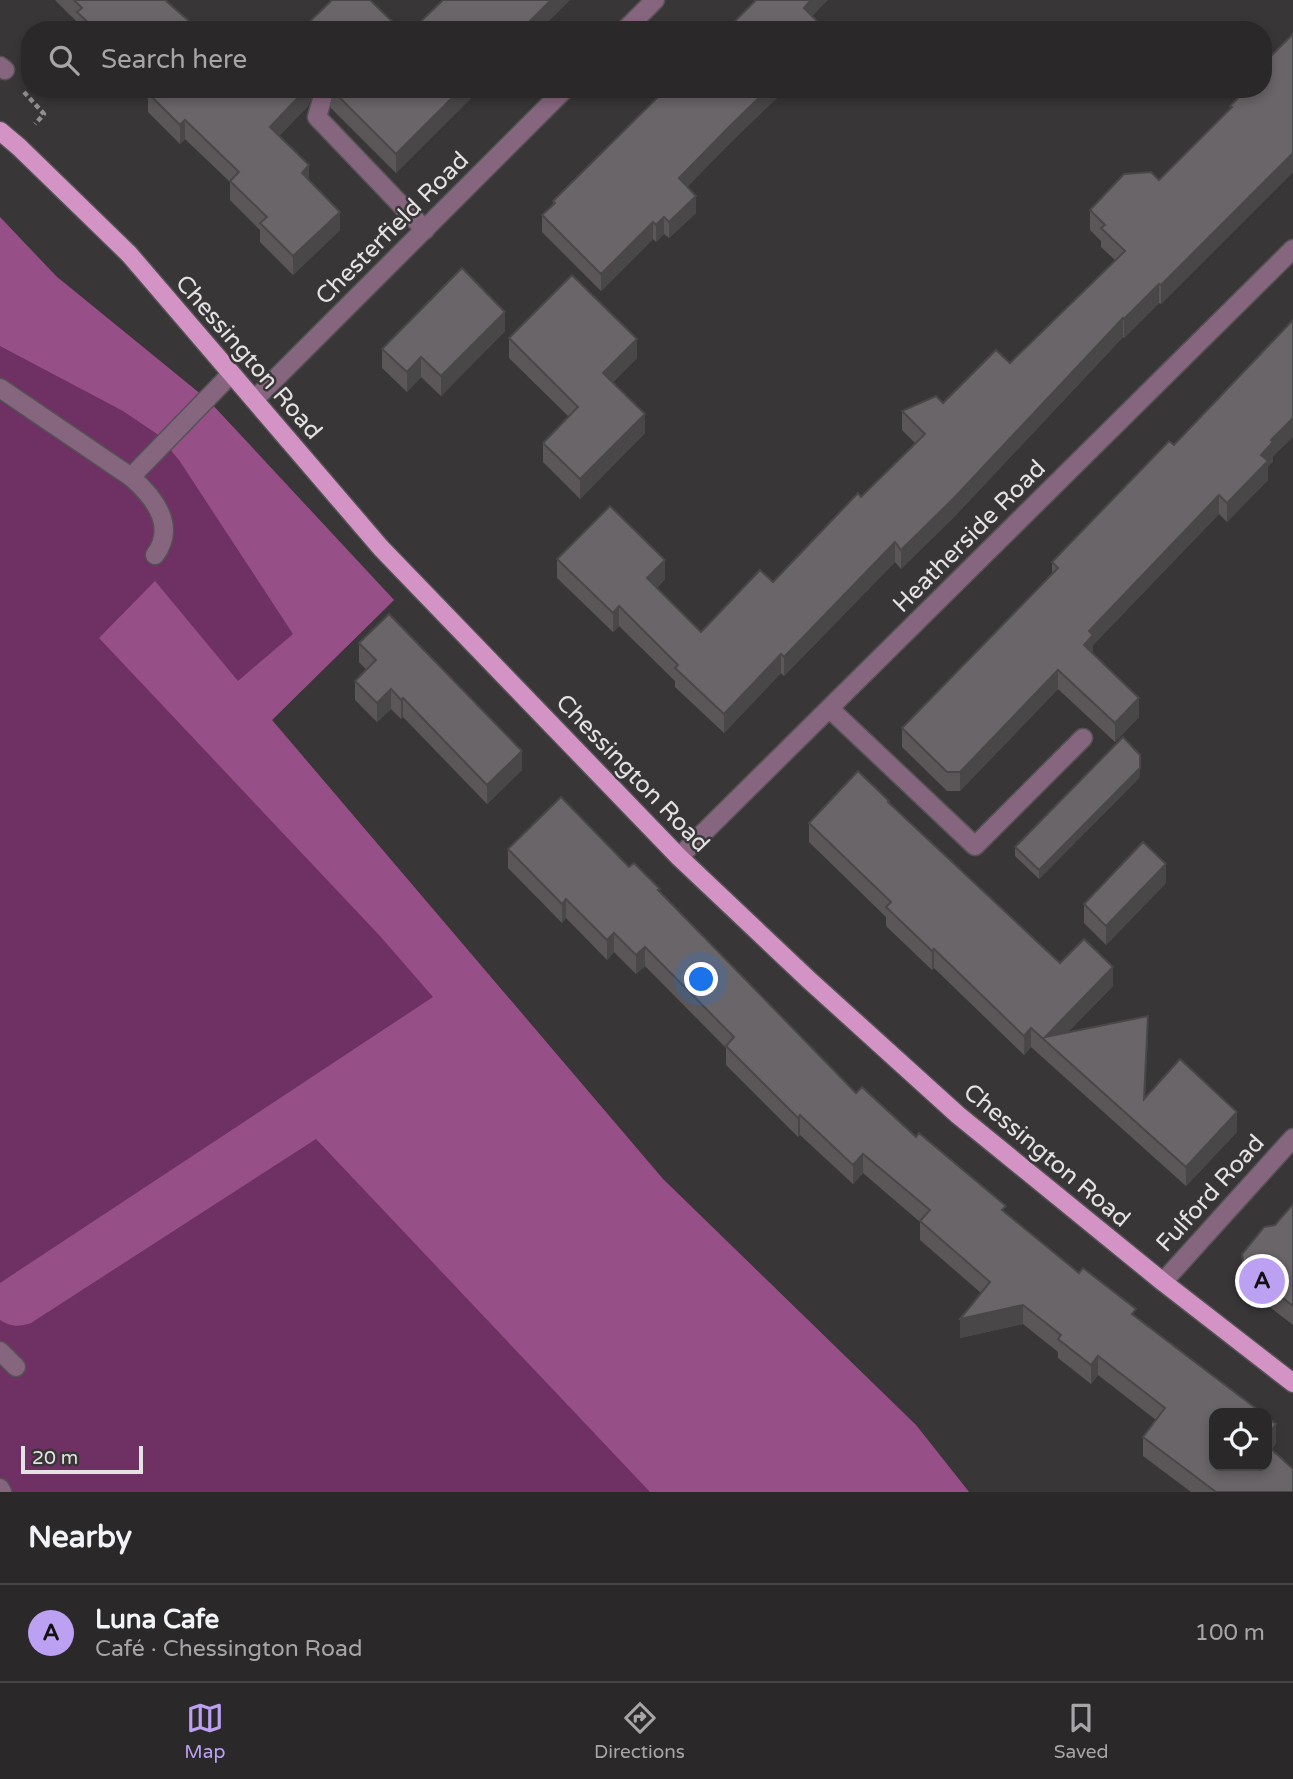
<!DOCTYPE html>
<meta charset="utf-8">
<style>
body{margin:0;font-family:"Varela Round",sans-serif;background:#333032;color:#f1f3f6}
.controls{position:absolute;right:21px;bottom:21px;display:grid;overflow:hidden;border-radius:14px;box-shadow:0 4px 10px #0003}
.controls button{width:63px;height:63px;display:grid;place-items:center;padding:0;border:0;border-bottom:2px solid #474447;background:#2b282a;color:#f1f3f6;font:35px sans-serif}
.scale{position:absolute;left:21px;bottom:18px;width:122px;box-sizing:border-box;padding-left:7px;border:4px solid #e4e2e3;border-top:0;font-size:19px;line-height:24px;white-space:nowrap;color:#e4e2e3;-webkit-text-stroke:5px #393638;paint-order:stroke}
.you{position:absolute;left:702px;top:980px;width:24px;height:24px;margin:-18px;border:5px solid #fff;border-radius:50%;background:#1a73e8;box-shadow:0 0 0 10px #1a73e833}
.badge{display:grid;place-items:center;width:46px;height:46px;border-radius:50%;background:#bca0f2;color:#111;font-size:23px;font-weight:700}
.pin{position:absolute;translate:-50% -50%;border:4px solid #fff;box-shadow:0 2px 7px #0006}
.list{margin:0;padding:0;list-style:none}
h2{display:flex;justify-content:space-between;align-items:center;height:91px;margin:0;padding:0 28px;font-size:30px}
h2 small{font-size:23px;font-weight:400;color:#a6a6a8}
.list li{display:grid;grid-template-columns:46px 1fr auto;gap:21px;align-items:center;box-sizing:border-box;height:98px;padding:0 28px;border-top:2px solid #474447}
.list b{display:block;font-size:26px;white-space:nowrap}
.list p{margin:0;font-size:23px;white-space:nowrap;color:#a6a6a8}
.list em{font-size:23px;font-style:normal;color:#a6a6a8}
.icon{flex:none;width:38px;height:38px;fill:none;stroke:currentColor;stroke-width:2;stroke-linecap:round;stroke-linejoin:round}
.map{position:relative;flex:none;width:1293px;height:1492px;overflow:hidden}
.search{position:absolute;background:#2b282a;box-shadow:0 4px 10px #0003;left:21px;right:21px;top:21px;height:77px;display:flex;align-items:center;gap:18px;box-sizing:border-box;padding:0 24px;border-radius:28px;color:#a6a6a8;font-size:26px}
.sheet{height:189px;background:#2b282a}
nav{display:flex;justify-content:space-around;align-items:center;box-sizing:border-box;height:98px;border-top:2px solid #474447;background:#2b282a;font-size:19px;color:#a6a6a8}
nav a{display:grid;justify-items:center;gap:4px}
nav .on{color:#bca0f2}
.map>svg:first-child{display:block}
</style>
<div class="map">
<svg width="1293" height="1492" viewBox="0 0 1293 1492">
<rect width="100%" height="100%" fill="#393638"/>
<polygon fill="#6f3063" points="0,230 208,400 394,600 272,720 663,1179 916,1425 969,1492 0,1492"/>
<path fill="#965087" d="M0 217 57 277 208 400 394 600 272 720 663 1179 916 1425 969 1492H650L316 1139 31 1323C18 1327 11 1327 0 1320V1283L433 997 380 936 99 638 155 581 238 681 293 634 179 460 157 434 123 411 0 346Z"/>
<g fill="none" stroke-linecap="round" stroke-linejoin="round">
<g stroke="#545253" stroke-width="21">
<g id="minor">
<polyline points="625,30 655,0"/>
<polyline points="0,66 5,70"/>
<polyline points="325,89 317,117 425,230"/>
<polyline points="0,388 131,477 231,374"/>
<polyline points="254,400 565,89"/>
<path d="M131 477C154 497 177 526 155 555"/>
<polyline points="830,709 975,846 1083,738"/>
<polyline points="679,857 1293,249"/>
<polyline points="1163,1282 1293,1138"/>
<polyline points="0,1351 16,1367"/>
<polyline points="0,1488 2,1492"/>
</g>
</g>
<g stroke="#545253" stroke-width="21">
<polyline id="major" points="0,131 19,147 129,254 381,548 679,857 809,980 958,1115 1163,1282 1293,1383"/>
</g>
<polyline stroke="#939092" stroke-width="4.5" stroke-dasharray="5 3.5" stroke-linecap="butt" points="24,92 44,114 35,124"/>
<use href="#minor" stroke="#86667e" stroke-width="18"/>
<use href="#major" stroke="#d393c4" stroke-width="18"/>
</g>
<g fill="#5b5759">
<polygon points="55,0 165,0 199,30 77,30 77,22"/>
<polygon points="1293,34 1293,172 1161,304 1159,303 1124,338 1123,337 954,517 901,569 895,562 784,676 781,673 724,733 675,687 675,681 619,626 613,632 557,578 557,559 665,579 657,588 701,632 773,582 916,444 902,430 902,411 943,403 1010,363 1115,260 1101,247 1101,241 1090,230 1090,210 1159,180 1230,109 1230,106 1263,89"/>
<polygon points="138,89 314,89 308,106 279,136 309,180 340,230 293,275 260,242 260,230 230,200 230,182 185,139 180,144 148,112 148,99"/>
<polygon points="331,89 480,89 396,173 331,108"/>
<polygon points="666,89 789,89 782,96 781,94 731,142 687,187 696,213 669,238 664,234 656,242 653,239 601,291 542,232 542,215 553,205 553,201"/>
<polygon points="1293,320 1293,437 1273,456 1273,461 1268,467 1268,480 1227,522 1219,514 1093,645 1093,654 1139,717 1115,742 1058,689 960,791 947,791 902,747 902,728 1052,573 1052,562 1174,445"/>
<polygon points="505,331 441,396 421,377 407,392 382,368 382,349"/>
<polygon points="509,338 637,358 613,382 645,433 580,499 543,462 543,443 569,417 509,358"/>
<polygon points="359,643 522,770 487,804 403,717 401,719 391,709 377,722 355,700 355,681 366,669 359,662"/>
<polygon points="1140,777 1039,879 1015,856 1015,847"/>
<polygon points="889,804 1060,963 1113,986 1068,1032 1148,1035 1144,1098 1237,1132 1186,1186 1031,1047 1024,1055 934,968 932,970 886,926 886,917 809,842 809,823"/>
<polygon points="508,849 629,867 660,892 856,1093 916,1137 1006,1214 1079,1273 1267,1417 1276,1443 1272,1449 1293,1492 1191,1492 1143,1456 1143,1437 1156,1420 1098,1375 1091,1384 1058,1358 1058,1352 1023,1324 960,1338 981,1293 920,1240 920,1222 863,1173 853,1184 800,1135 798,1137 726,1065 726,1048 645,966 636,974 614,952 607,960 566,918 562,923 508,868"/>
<polygon points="1166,883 1106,945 1084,923 1084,904"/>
<polygon points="1293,1204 1293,1325 1244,1287 1242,1273 1242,1254 1275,1225"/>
</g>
<g fill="#4a4749">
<polygon points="551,0 570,0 540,30 521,30"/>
<polygon points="811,0 828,0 804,25 804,8"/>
<polygon points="306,89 314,89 308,106 270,146 270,127"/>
<polygon points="461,89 480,89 396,173 396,154"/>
<polygon points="768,89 781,89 781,94 731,142 679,195 679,178 731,125"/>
<polygon points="782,89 789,89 782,96"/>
<polygon points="185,120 185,139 180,144 180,125"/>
<polygon points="1293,153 1293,172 1161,304 1161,285"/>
<polygon points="309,165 309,184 302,173"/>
<polygon points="696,196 696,213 669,238 669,222"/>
<polygon points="340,212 340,230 293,275 293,256"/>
<polygon points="664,217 664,234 656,242 656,225"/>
<polygon points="653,222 653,239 601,291 601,274"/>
<polygon points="1159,284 1159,303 1124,338 1124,319"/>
<polygon points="505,312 505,331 441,396 441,376"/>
<polygon points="1123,318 1123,337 954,517 901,569 901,550"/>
<polygon points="637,339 637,358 603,392 603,373"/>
<polygon points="421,357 421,377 407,392 407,372"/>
<polygon points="645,414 645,433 580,499 580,479"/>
<polygon points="1293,418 1293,437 1273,456 1273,461 1268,467 1268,480 1227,522 1227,503 1271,440"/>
<polygon points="1219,495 1219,514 1093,645 1093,654 1084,645 1089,631"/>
<polygon points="895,542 895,562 784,676 784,657"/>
<polygon points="665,560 665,579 647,598 647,578"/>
<polygon points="619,606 619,626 613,632 613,613"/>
<polygon points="781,654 781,673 724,733 724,714"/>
<polygon points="1058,670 1058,689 960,791 960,772"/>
<polygon points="391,689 391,709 377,722 377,703"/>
<polygon points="403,698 403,717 401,719 401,700"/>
<polygon points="1139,698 1139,717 1115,742 1115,723"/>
<polygon points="522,751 522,770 487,804 487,785"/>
<polygon points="1140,768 1140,777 1039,879 1039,870"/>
<polygon points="1166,864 1166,883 1106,945 1106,926"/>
<polygon points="566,899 566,918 562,923 562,904"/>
<polygon points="614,933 614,952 607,960 607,940"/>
<polygon points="645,947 645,966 636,974 636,955"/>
<polygon points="934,949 934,968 932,970 932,951"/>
<polygon points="1113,967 1113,986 1053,1047 1045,1037"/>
<polygon points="1148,1016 1148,1035 1144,1118 1144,1099"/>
<polygon points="1031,1028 1031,1047 1024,1055 1024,1036"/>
<polygon points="1237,1112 1237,1132 1186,1186 1186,1167"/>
<polygon points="800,1115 800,1135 798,1137 798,1118"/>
<polygon points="863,1154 863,1173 853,1184 853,1165"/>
<polygon points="1023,1305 1023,1324 960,1338 960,1319"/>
<polygon points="1098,1356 1098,1375 1091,1384 1091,1365"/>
<polygon points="1276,1424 1276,1443 1267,1455 1267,1436"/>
</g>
<g fill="#6a6568" stroke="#4a4749" stroke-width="2">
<polygon points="74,0 165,0 199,30 96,30 77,12 82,8"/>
<polygon points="332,0 370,0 401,30 301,30"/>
<polygon points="443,0 551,0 521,30 412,30"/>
<polygon points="756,0 811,0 804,8 826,30 726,30"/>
<polygon points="1293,34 1293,153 1161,285 1159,284 1124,319 1123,318 954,498 901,550 895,542 784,657 781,654 724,714 675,668 678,665 619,606 613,613 557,559 610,506 665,560 647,578 701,632 760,570 773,582 858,493 861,497 925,434 902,411 936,396 943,403 996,350 1010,363 1125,251 1101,228 1105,225 1090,210 1124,174 1151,172 1159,180 1232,107 1230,106 1247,89 1263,89 1263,64"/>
<polygon points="152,89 306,89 270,127 309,165 302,173 340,212 293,256 260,223 267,217 230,181 239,172 185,120 180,125 148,93"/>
<polygon points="331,89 461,89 396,154"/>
<polygon points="666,89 768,89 731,125 679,178 696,196 669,222 664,217 656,225 653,222 601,274 542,215 555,203 553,201"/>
<polygon points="462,268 505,312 441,376 421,357 407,372 382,349"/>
<polygon points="572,275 637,339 603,373 645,414 580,479 543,443 578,407 509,338"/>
<polygon points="1293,320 1293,418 1271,440 1273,442 1261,455 1268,461 1227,503 1219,495 1089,631 1093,635 1084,645 1139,698 1115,723 1058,670 960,772 947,772 902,728 1058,568 1052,562 1169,441 1174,445"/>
<polygon points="389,614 522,751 487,785 403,698 401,700 391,689 377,703 355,681 376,660 359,643"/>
<polygon points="1123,737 1140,755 1140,768 1039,870 1015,847"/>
<polygon points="858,771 889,801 888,802 1060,963 1084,939 1113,967 1045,1037 1148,1016 1144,1099 1180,1059 1237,1112 1186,1167 1031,1028 1024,1036 934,949 932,951 886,907 891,902 809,823"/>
<polygon points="561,797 629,867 634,863 660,889 658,890 856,1093 862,1087 916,1137 919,1133 1006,1206 1002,1210 1079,1273 1083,1268 1136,1309 1132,1314 1262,1413 1214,1413 1214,1466 1267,1466 1267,1445 1293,1469 1293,1492 1216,1492 1143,1437 1165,1408 1098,1356 1091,1365 1058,1339 1061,1335 1023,1305 960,1319 990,1282 920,1221 930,1210 863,1154 853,1165 800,1115 798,1118 726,1046 734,1037 645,947 636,955 614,933 607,940 566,899 562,904 508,849"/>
<polygon points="1143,842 1166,864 1106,926 1084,904"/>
<polygon points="1293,1204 1293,1306 1244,1268 1242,1254 1264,1227 1275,1225"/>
<polygon points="1267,1417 1276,1424 1267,1436"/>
</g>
<g text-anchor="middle" stroke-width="5" stroke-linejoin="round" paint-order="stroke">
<g font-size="24" fill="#e4e2e3" stroke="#393638">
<text transform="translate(392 228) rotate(-45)" y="8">Chesterfield Road</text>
<text transform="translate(249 357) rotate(49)" y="8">Chessington Road</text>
<text transform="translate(969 536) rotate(-45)" y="8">Heatherside Road</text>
<text transform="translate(633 773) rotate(46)" y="8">Chessington Road</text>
<text transform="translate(1047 1155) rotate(40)" y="8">Chessington Road</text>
<text transform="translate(1210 1193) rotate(-48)" y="8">Fulford Road</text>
</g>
</g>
</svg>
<div class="controls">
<button><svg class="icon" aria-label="locate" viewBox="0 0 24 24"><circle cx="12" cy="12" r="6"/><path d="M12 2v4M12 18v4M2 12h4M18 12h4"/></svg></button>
</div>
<div class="scale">20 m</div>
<div class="you"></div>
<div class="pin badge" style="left:1262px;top:1281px">A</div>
<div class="search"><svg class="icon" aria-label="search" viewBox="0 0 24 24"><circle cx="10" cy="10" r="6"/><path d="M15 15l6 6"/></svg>Search here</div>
</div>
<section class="sheet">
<h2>Nearby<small></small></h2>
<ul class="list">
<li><span class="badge">A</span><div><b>Luna Cafe</b><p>Café · Chessington Road</p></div><em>100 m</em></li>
</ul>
</section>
<nav>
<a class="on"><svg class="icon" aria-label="map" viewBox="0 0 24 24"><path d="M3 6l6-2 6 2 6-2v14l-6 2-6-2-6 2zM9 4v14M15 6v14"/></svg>Map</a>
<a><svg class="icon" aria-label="directions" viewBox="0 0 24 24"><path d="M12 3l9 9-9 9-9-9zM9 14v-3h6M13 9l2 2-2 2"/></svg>Directions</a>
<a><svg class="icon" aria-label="saved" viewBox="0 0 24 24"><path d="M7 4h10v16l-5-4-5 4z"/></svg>Saved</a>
</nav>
